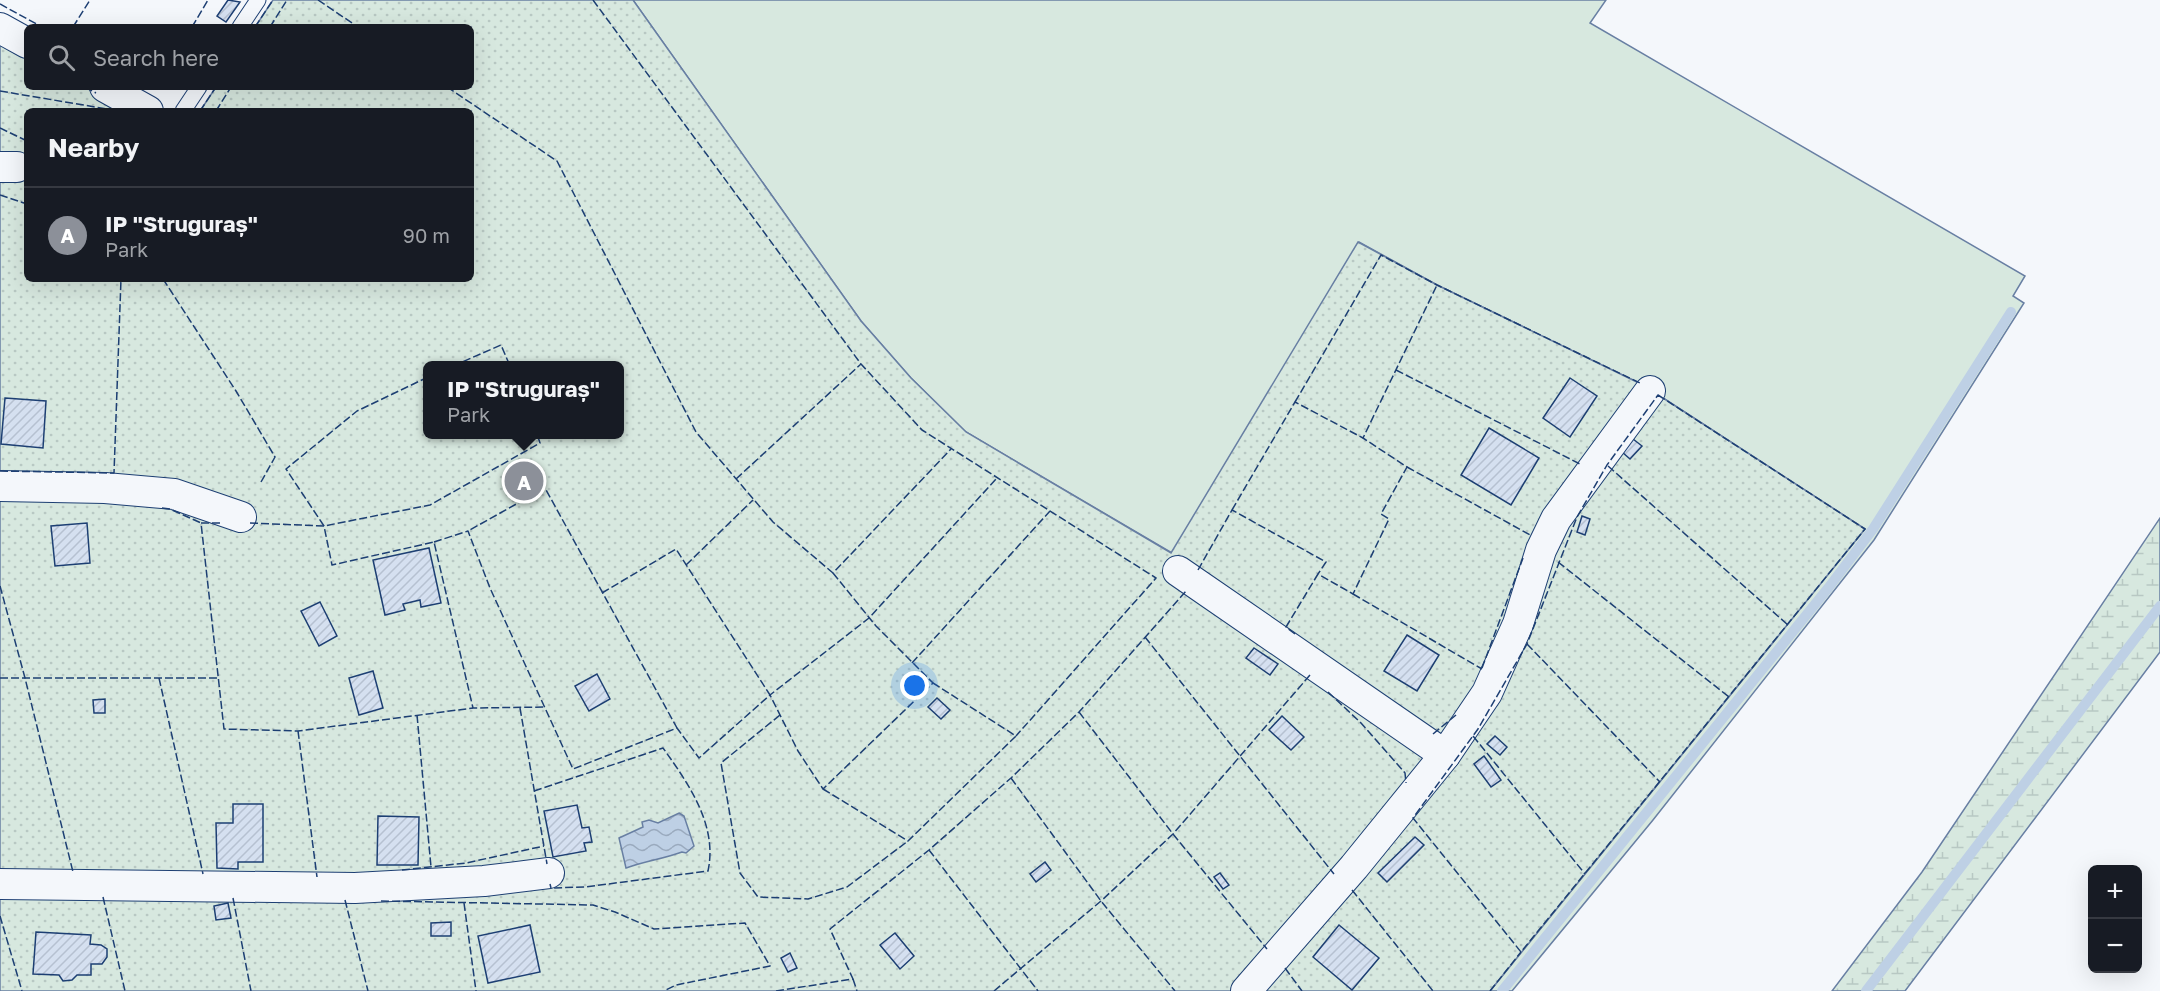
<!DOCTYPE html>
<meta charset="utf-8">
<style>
body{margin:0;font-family:"Golos Text",sans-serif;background:#20242c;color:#f1f3f6}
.controls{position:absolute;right:18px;bottom:18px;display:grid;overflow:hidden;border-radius:9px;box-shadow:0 6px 24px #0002}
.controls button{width:54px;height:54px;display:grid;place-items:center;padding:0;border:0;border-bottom:2px solid #363941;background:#171b24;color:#f1f3f6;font:30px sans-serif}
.you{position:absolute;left:915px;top:686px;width:21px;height:21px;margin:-15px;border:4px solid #fff;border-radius:50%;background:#1a73e8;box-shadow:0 0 0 9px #1a73e833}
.badge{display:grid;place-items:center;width:39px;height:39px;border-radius:50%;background:#8c9099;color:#fff;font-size:20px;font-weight:700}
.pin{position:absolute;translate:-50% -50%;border:3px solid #fff;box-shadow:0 2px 6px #0006}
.popup{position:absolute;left:423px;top:361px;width:201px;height:78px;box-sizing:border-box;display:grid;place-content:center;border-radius:9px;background:#171b24;filter:drop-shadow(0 2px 4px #0005);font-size:20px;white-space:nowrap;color:#9ea1a6}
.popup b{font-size:22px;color:#f1f3f6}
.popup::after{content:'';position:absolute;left:50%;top:100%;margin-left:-12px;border:12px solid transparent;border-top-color:#171b24}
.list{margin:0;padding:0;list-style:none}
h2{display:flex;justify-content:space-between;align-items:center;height:78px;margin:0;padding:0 24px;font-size:26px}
h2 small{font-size:20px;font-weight:400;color:#9ea1a6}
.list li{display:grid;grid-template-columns:39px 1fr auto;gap:18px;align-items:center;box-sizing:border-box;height:96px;padding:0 24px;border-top:2px solid #363941}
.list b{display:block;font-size:22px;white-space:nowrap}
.list p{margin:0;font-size:20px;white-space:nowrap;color:#9ea1a6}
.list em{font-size:20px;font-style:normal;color:#9ea1a6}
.icon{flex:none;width:33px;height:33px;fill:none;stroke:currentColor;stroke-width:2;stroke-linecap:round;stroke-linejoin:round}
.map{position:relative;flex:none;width:2160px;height:991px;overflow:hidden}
.search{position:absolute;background:#171b24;box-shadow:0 6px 24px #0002;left:24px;top:24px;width:450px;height:66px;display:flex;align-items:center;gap:15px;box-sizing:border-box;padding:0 21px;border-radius:9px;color:#9ea1a6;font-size:22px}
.panel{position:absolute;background:#171b24;box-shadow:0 6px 24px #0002;left:24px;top:108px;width:450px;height:174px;border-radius:9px}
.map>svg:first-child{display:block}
</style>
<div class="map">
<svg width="2160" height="991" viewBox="0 0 2160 991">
<defs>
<pattern id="wetland-marsh" width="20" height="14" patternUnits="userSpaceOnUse" patternTransform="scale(1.5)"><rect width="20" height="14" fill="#d7e8df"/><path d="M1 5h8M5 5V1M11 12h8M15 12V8" fill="none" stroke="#b8c8c3"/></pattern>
<pattern id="garden-dots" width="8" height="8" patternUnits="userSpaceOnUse" patternTransform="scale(1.5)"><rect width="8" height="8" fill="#d7e8df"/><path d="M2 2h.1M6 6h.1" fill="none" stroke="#b8c8c3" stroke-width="1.8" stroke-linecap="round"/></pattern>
<pattern id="water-waves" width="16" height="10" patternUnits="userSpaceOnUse" patternTransform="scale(1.5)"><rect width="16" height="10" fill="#bed0e5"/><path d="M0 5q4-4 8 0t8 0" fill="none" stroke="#9aaabe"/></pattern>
<pattern id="building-hatch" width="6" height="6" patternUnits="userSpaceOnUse" patternTransform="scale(1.5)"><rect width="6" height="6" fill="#d5e0f0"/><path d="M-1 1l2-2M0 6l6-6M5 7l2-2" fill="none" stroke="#b6c1d1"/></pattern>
</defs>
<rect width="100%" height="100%" fill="#f4f7fb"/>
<polygon fill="#d7e8df" stroke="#687fa3" stroke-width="1.5" points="633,0 1606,0 1590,23 2025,276 2013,296 2024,303 1874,540 1653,820 1512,991 1490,991 1865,529 1643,385 1437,285 1359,242 1172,553 966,432 911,378 861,321"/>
<polygon fill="url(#wetland-marsh)" stroke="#687fa3" stroke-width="1.5" points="2160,518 2160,652 1905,991 1832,991 1922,872"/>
<path fill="url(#garden-dots)" stroke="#687fa3" stroke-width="1.5" fill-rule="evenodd" d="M273 0H633L861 321 911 378 966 432 1171 553 1358 242 1437 285 1643 385 1865 529 1490 991H0V39L27 54V87H85L127 111H27V279H471V111H200L216 87H471V27H255ZM428 366H620V434H428Z"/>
<path fill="url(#water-waves)" stroke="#687fa3" stroke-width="1.5" d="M679 813 684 816 694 846 686 853 682 852C663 859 645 861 626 868L619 838 643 827 642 822 649 820 658 823Z"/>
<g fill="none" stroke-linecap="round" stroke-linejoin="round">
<g stroke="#bed0e5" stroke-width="10">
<polyline points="1502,991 1829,587 1873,529 2011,312"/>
<polyline points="1866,991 2160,606"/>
</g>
</g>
<g fill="url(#building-hatch)" stroke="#1d3f73" stroke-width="1.5">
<polygon points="228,0 240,2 226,22 217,16"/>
<polygon points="1570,378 1597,396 1570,437 1543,418"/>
<polygon points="5,398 46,401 43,448 1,444"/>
<polygon points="1489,428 1539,458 1511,505 1461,475"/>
<polygon points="1633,439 1642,446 1630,459 1622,452"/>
<polygon points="1582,516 1590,519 1585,535 1577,532"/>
<polygon points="87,523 90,563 55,566 51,526"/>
<polygon points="429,548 441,603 421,607 420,600 403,604 405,610 385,615 373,560"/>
<polygon points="320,602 337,636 319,646 301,611"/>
<polygon points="1407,635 1439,655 1417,691 1384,671"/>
<polygon points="1254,648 1278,664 1270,675 1246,658"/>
<polygon points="373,671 383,708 359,715 349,678"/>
<polygon points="597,674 610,699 589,711 575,686"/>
<polygon points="937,698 950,710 941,719 928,707"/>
<polygon points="105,699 105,713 94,713 93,700"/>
<polygon points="1282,716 1304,737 1291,750 1269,730"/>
<polygon points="1495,736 1507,747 1500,755 1487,744"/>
<polygon points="1484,756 1501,780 1491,787 1474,764"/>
<polygon points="233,804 263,804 263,862 238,862 238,869 217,868 216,823 233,823"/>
<polygon points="577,805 582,828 589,827 592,842 584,843 586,851 553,857 544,811"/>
<polygon points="378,816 419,817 418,865 377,865"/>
<polygon points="1415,837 1424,845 1387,882 1378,873"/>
<polygon points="1045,862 1051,870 1036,882 1030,874"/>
<polygon points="1220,873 1229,885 1223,889 1214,877"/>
<polygon points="228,903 231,918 216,920 214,906"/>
<polygon points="451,922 451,936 431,936 431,923"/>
<polygon points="530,925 540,972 488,983 478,936"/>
<polygon points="1339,925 1379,958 1352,990 1313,957"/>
<polygon points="36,932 91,935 90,944 101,945 107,949 107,957 102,964 91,964 91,975 77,975 72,980 63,981 59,975 33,974"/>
<polygon points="895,933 914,956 900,969 880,945"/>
<polygon points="790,953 797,968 788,972 781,958"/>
</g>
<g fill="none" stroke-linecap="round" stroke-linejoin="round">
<g stroke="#1d3f73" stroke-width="17">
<g id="service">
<polyline points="240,27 258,0"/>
<polyline points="183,111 199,87"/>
</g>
</g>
<g stroke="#1d3f73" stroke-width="32">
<g id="minor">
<polyline points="0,28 27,43"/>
<polyline points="105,87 148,111"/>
<polyline points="0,167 17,167"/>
<polyline points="0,486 105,488 174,494 241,517"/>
<polyline points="1178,571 1445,755"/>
<polyline points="0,884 355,888 484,881 549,873"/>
<polyline points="1246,991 1354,867 1445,755 1487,693 1518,624 1541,550 1556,519 1650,391"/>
</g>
</g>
<use href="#service" stroke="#f4f7fb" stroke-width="15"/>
<use href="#minor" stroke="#f4f7fb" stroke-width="30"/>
<g stroke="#1d3f73" stroke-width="1.5" stroke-dasharray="8 3" stroke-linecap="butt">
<polyline points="318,0 358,27"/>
<polyline points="593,0 861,364 922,430 1156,578 1016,736"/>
<polyline points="0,4 42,27"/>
<polyline points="73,27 90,0"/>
<polyline points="192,27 208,0"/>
<polyline points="255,27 273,0"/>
<polyline points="270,27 287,0"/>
<polyline points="85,87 96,93"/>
<polyline points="447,87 557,161 696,432 773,522 833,573 951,449"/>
<polyline points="153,89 161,87"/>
<polyline points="0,91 119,111"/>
<polyline points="200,111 216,87"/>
<polyline points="216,111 231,87"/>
<polyline points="0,128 27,141"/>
<polyline points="0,195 27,204"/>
<polyline points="163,279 236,391 275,457 261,482"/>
<polyline points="453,366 501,345 510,366"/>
<polyline points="1396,370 1580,464"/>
<polyline points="428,377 357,411 286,469 324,526 332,565 434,542 473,708 545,707"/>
<polygon points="1658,395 1865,529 1521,952 1413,818 1478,729 1527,644 1577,517 1607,465"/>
<polyline points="1295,402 1381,255 1437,285 1642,384"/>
<polyline points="1608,466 1788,625"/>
<polyline points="1407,467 1532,536"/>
<polyline points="0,471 114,473 121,279"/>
<polyline points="736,479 861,364"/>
<polyline points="162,508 170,509 201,523"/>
<polyline points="1232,510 1295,402 1363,438"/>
<polyline points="220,523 201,523 224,729 298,731 473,708"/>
<polyline points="250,523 324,526 430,505 540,443 537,434"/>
<polyline points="434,542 468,531 490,588 573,769 677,728 545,488 468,531"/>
<polyline points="1558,562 1729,697"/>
<polyline points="686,565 753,500"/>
<polyline points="1198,570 1232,510 1326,562 1318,574"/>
<polyline points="833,573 876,626 933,683 823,789 798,751 770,695 869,618 997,478"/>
<polyline points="0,586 25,678 73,872"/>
<polyline points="602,593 676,549 770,695 699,758 677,728"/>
<polyline points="1353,594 1482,669"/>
<polyline points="1295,634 1286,627 1318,574 1353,594 1389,519 1381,514 1407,467 1363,438 1437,285"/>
<polyline points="1145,637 1334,874"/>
<polyline points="1527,644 1660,782"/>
<polyline points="912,663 1050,511"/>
<polyline points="1482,668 1523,558"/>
<polyline points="0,678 218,678"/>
<polyline points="159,678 203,874"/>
<polyline points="1328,692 1361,723 1405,773 1406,783"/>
<polyline points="520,708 547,864"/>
<polyline points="1079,712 1173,834 1267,949"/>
<polyline points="417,715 431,867"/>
<polyline points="780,715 721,763 740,873 758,897 808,899 847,887 908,841"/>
<polyline points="298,731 317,877"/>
<polyline points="1433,734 1456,715"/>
<polyline points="1473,736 1585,874"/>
<polyline points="1011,778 1101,901 1175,991"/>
<polyline points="823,789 908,841 1016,736 933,683"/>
<path d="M534 791 663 748C688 783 718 825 708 871L585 887 551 888 550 884"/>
<polyline points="929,850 1038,991"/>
<polyline points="402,870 466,863 544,846"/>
<polyline points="1352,890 1433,991"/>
<polyline points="103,897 125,991"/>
<polyline points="233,898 251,991"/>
<polyline points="345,900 368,991"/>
<polyline points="381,901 593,905 615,912 654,929 745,923 770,966 676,985 664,991"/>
<polyline points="464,903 476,991"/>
<polyline points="0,916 22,991"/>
<polyline points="1285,968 1302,991"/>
<polyline points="853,979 857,991"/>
<polyline points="776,991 853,979 830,929 929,850 1011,778 1079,712 1187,590"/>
<polyline points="994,991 1101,901 1173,834 1310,675"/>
<polyline points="1490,991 1521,952"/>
</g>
</g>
</svg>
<div class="controls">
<button>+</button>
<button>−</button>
</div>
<div class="you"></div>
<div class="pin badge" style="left:524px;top:481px">A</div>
<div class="popup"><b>IP &quot;Struguraș&quot;</b>Park</div>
<div class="search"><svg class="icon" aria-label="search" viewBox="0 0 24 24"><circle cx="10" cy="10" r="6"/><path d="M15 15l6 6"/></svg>Search here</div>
<section class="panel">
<h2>Nearby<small></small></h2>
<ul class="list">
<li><span class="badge">A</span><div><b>IP &quot;Struguraș&quot;</b><p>Park</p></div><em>90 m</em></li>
</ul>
</section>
</div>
